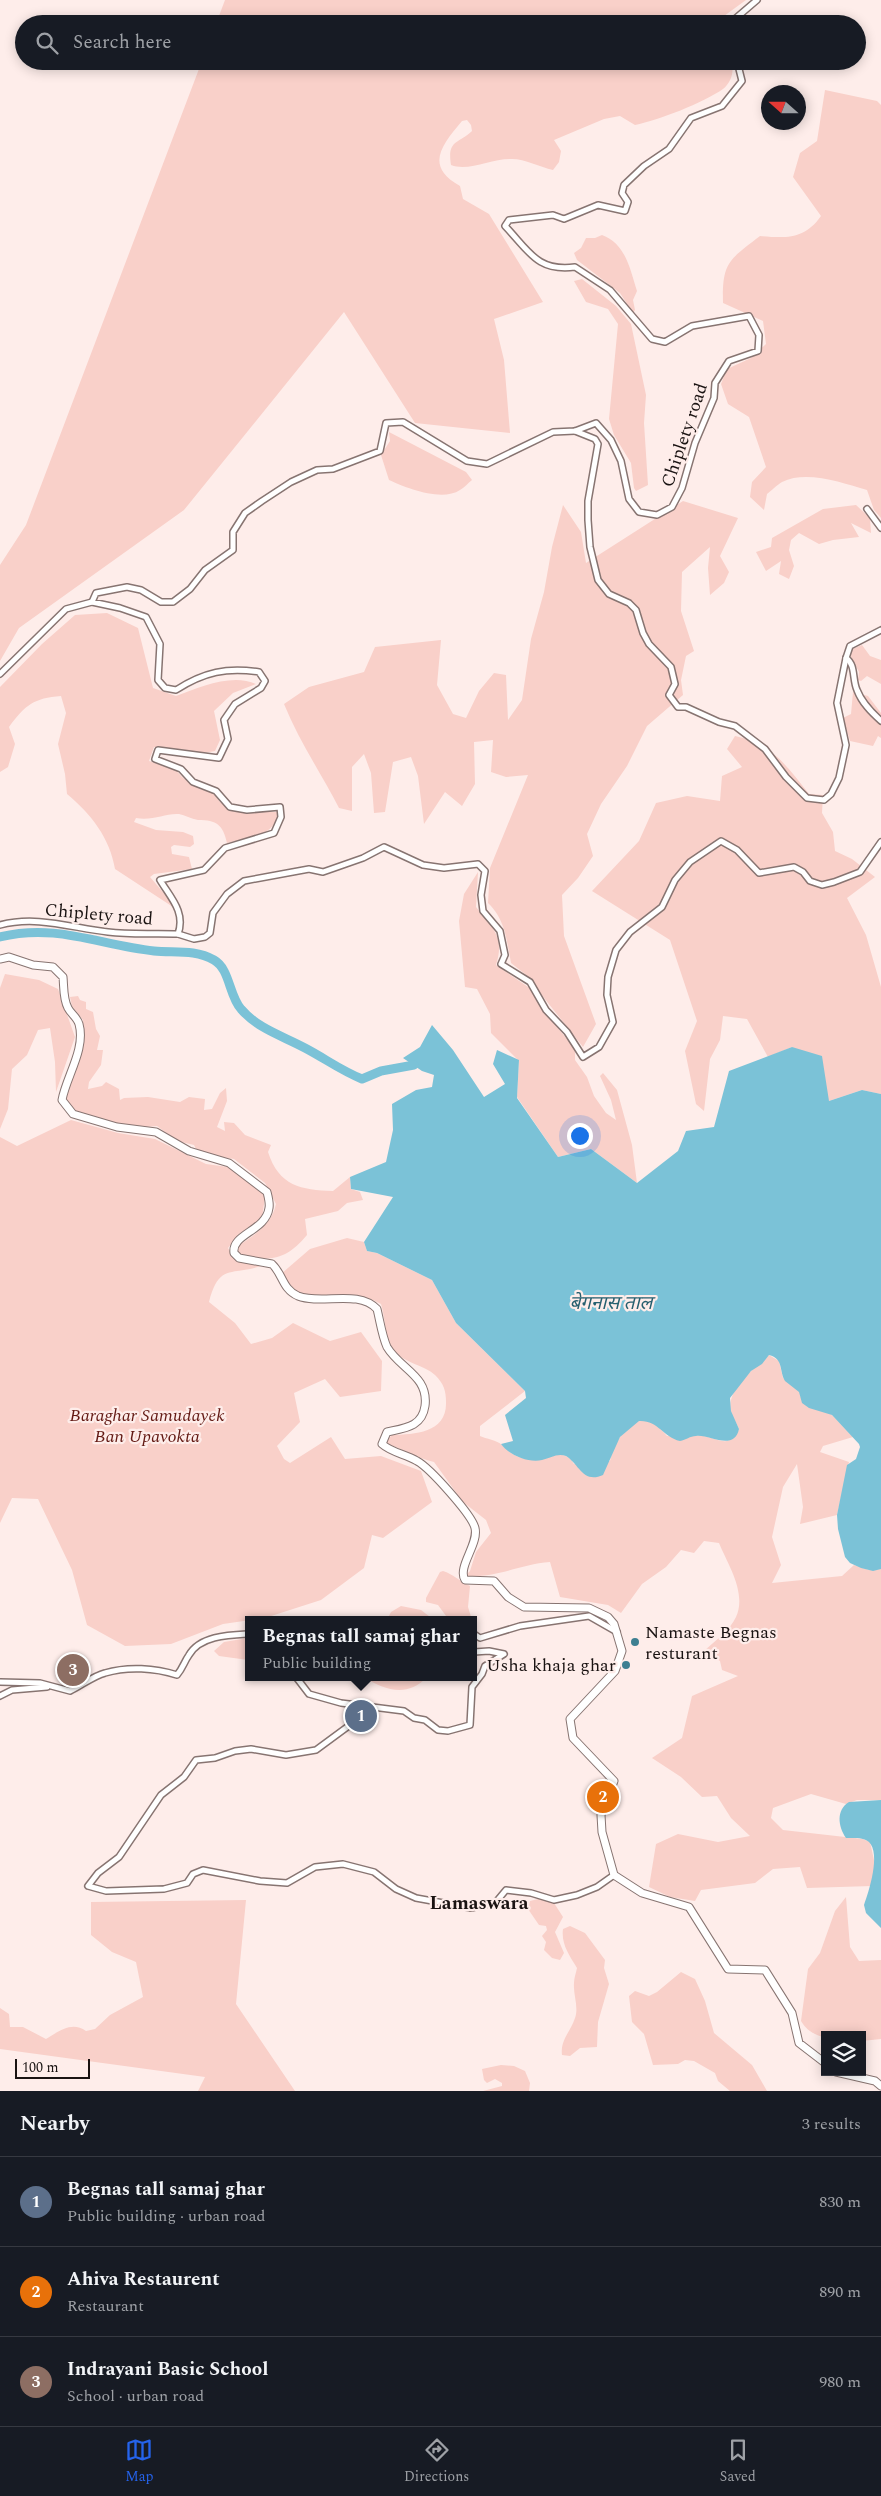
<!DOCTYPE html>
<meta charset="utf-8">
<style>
body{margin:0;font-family:Spectral,"Noto Sans Devanagari",serif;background:#242831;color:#f1f3f6}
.controls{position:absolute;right:15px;bottom:15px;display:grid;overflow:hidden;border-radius:0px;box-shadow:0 2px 12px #0003}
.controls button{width:45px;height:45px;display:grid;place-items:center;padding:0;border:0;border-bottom:1px solid #363941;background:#171b24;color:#f1f3f6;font:25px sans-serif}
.compass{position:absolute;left:761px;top:85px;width:45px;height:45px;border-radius:50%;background:#171b24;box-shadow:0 2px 12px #0003;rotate:291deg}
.scale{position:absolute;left:15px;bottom:12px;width:75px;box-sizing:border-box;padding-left:5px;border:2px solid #1a1312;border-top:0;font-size:14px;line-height:18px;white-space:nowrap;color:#1a1312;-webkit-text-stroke:4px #feedea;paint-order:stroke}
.you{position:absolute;left:579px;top:1135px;width:18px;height:18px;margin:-12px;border:4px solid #fff;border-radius:50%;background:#1a73e8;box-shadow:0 0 0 8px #1a73e833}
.badge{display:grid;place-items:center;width:32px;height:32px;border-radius:50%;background:#2563eb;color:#fff;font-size:16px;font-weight:700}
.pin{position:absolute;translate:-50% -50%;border:2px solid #fff;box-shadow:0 1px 5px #0006}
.popup{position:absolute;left:245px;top:1616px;width:232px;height:65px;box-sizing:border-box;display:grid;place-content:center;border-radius:0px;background:#171b24;filter:drop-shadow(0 1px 4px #0005);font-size:16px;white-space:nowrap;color:#9ea1a6}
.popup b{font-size:19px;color:#f1f3f6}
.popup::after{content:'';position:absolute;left:50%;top:100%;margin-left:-10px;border:10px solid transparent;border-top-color:#171b24}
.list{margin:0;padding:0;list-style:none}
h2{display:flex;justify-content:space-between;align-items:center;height:65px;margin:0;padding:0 20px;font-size:21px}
h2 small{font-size:16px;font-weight:400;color:#9ea1a6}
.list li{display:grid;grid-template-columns:32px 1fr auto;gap:15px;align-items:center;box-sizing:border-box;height:90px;padding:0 20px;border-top:1px solid #363941}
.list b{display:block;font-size:19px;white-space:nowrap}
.list p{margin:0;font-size:16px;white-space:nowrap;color:#9ea1a6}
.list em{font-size:16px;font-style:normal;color:#9ea1a6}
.icon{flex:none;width:28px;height:28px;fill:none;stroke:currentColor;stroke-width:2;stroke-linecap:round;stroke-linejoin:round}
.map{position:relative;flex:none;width:881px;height:2091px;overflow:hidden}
.search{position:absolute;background:#171b24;box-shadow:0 2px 12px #0003;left:15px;right:15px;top:15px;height:55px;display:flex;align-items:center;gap:12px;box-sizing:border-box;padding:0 18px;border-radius:28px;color:#9ea1a6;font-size:19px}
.sheet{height:335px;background:#171b24}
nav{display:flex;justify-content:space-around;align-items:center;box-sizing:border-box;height:70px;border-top:1px solid #363941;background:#171b24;font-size:14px;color:#9ea1a6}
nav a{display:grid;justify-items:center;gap:2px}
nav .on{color:#2563eb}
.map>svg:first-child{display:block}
</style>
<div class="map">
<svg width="881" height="2091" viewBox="0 0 881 2091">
<rect width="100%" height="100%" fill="#feedea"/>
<g fill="#f9d0c9">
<polygon points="225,0 746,0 713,24 216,24"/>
<path d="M202 61H731C735 71 731 83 723 89 703 103 659 120 635 125L620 116 604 119 554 140 561 151 559 162 553 170C540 167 525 159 512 159 492 158 469 172 451 165 447 140 458 144 472 131L471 125 467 120 462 121C442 145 424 166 460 186L463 199 489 214 543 302 494 319 504 360 510 433 415 423 344 312 184 510 19 628 0 661V565L26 525Z"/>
<path d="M825 90 877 101 881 105V518L874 510 867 490C842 483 807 470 782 482 777 485 771 491 767 494L764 510 750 497 752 482 766 467 749 417 728 404 721 384 727 369 751 358 766 344 763 321 723 303C722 262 729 260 760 236 786 238 804 240 821 216L793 177 800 153 817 141Z"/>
<path d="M602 235C626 244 630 269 637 291L633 300 635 310 633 313 620 293 577 260 574 253 581 248 586 238H595Z"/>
<polygon points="582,279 616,306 631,324 646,395 644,423 648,485 636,491 634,488 631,463 614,435 609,419 618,324 608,309 586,302 574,281"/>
<path d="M389 432 466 472 472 480C468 483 464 488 460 490 442 502 406 488 389 480L381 455 390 441Z"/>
<path d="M683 501 738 518 720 556 729 572 724 583 710 595 708 568 710 547 682 572 681 611 694 651 686 656 681 680 683 695 647 726 627 766 601 804 587 834 593 856 578 878 562 895 564 936 596 1024 583 1047 525 974 511 963C507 941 505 919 488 903L490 868 528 775 506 777 491 772 493 740 474 742 475 784 462 806 445 792 424 824 418 776 411 757 393 762 385 812 374 813 371 773 364 754 352 767V811L339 808C321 773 299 741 284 704L309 687 364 672 375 647 441 640 437 685 453 714 466 718 479 691 494 673 506 675 508 720 522 700 531 639 544 592 552 547 563 505 581 532 586 563Z"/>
<polygon points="856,505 870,518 871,533 851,523 859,537 833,540 819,544 799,533 791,540 789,550 794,566 789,579 779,574 781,561 766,571 756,552 771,547 772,538 823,509"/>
<path d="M107 613 138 628 153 688 176 696C200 687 232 673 256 684L233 693 214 711 220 740 215 751 204 753 154 747 149 761 176 770 182 777 200 789 213 793 220 802 235 812H278C275 837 249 838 227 843 223 825 217 820 198 820 191 819 185 815 179 814 165 813 153 821 136 818L134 822 156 830 183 832 193 836 194 844 190 847 174 845 171 847 172 854 189 857 192 869 154 874 150 877 168 898 173 907 115 869C110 838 91 814 67 794L65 774 58 744 66 713 61 696C34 698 25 705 9 727L15 744 8 767 0 772V687L42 644 75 615Z"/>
<polygon points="862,645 870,656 881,660 881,684 867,676 861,681 858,680 859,672 850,655 852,649"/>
<polygon points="853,692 868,696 881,713 881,738 878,736 873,746 850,741 843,718 851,714"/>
<path d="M735 736C772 744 787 766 809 794L823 795 822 813 833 832 835 851 852 859 875 877 847 898 866 935 881 987V1094L862 1090 829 1101 792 1047 768 1057 747 1019 723 1016 720 1040 710 1059 704 1111 696 1104 685 1051 697 1021 670 940 592 891 639 841 656 803 687 796 720 801 722 776 742 767 727 749Z"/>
<path d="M478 872 476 907C493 928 505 937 496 965L531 989 545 1012 575 1049V1060L587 1077 594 1096 606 1113 616 1120 611 1100 600 1076 603 1073 617 1090 632 1145 637 1183 591 1149 558 1157 517 1097 519 1061 491 1033 490 1014 477 989 465 987 459 921 464 894Z"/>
<polygon points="5,974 39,980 58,989 75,1037 56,1092 55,1062 50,1028 38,1030 27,1055 12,1069 8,1109 0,1129 0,988"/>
<path d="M78 996 80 1000 86 1002V1009L93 1012 96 1029 100 1036 97 1050H103L101 1065 89 1082 88 1089 102 1086 106 1082 119 1089 120 1100 124 1098 148 1097 180 1102 189 1097 205 1099 204 1110 212 1109 220 1093 226 1088 227 1101 217 1127 225 1131 224 1122 234 1123 245 1135 271 1145 268 1152C279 1186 301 1190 333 1191L350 1177 351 1189 360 1192 363 1200 347 1203 338 1211 305 1219 307 1235C286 1260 271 1262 240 1255L236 1247C254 1236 272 1224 276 1204L265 1183 234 1159 198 1153 194 1145 177 1141 157 1126C140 1128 126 1129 110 1123 99 1119 93 1113 81 1115L64 1103V1094L84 1044 83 1020 72 1006 70 997Z"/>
<path d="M71 1120 118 1133 155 1139 206 1164 228 1167 252 1180 265 1197 262 1218 239 1234 228 1248 236 1261 261 1266C231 1276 219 1263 209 1302L235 1323 251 1344 272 1338 293 1323 330 1341 361 1332 382 1361 381 1391 340 1397 325 1379 294 1393 300 1422 277 1446 284 1459 290 1463 331 1437 345 1459 381 1456 421 1471 432 1502 383 1538 372 1535 364 1568 321 1600 265 1618 223 1624 171 1644 125 1646 87 1625 72 1570 38 1499 12 1498 0 1523V1137L17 1146Z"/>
<path d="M347 1238 364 1242 367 1251 377 1253 432 1280 456 1323 525 1391 480 1426V1436C486 1439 497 1440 502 1445 509 1451 512 1456 524 1458 540 1461 564 1445 574 1464L610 1461C613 1447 626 1419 645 1420 654 1421 661 1429 667 1436 679 1436 693 1434 704 1436 719 1439 730 1449 739 1429 737 1423 732 1418 731 1411 726 1389 755 1368 769 1355L779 1361 783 1378 800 1392V1396L832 1415 853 1437 823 1446 820 1452 849 1462 837 1515 800 1524 803 1507 797 1464 783 1487 772 1537 781 1565 772 1583 842 1576 854 1565 869 1570 881 1569V1800H857L846 1804 811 1794 773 1808 771 1818 783 1830 863 1839 870 1842 876 1869 872 1886 807 1888 800 1867 773 1869 755 1883 701 1890 695 1901 670 1897 649 1887 656 1844 678 1834 718 1842 750 1836 731 1818 717 1796 702 1797 681 1777 652 1758 682 1738 692 1696 738 1676 722 1670 720 1661 704 1651C715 1641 730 1630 736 1617 747 1593 728 1565 719 1543L704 1541 694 1553 681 1550 666 1567 642 1584 621 1613 608 1605 560 1597 550 1562C520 1564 498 1578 465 1576L470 1571 476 1552 491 1533 486 1520 463 1502 434 1462C416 1458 402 1448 384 1443L392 1435C415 1434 447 1433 446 1402 446 1391 444 1384 435 1375 424 1365 405 1363 395 1352 384 1339 386 1320 381 1304L373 1300 301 1295 286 1285 281 1274 310 1249Z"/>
<path d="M443 1571C453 1574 459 1581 470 1586L468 1607 472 1620H449L438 1605 426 1602V1598L440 1572Z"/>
<polygon points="401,1606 421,1610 434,1620 392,1620 389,1616 391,1612"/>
<polygon points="248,1638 248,1660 219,1656 214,1651 224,1642"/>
<path d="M363 1677H427C407 1698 385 1690 363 1677Z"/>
<path d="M846 1897 850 1947 859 1961 881 1960V2039L862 2041V2035H825V2038C814 2034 807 2031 801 2021L808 1969 820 1953 835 1911Z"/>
<polygon points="542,1898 554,1903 563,1917 555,1932 564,1953 560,1960 552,1958 544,1950 546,1942 542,1936 547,1930 546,1926 539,1925 528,1909 530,1901"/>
<path d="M246 1900 236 2004 295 2091H198L205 2077 0 2049V2008L9 2014 10 2027H23L46 2039C59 2031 72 2021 86 2031L95 2029 110 2015 143 1997 136 1962 112 1952 91 1935V1902Z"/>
<path d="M570 1926 585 1933 605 1960 604 1968 609 1984 598 2022 597 2047 580 2048 570 2056 562 2055C560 2040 571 2031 575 2018 579 2007 573 1995 574 1983 574 1978 576 1973 577 1968 569 1955 561 1944 563 1929Z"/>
<polygon points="681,1972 695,1979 705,2001 714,2033 752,2065 767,2091 730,2091 718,2081 715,2073 694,2061 685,2060 678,2064 653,2065 644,2034 632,2022 629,1996 635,1991 649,1996 657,1992"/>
<polygon points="501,2065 514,2066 525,2071 530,2083 529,2091 483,2091 502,2086 502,2083 495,2079 487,2083 484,2080 482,2069"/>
</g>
<g fill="#7bc2d7">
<path d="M432 1025 453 1050 484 1097 505 1084 493 1064 497 1050 519 1060 517 1098 558 1157 591 1149 637 1183 678 1151 686 1131 714 1127 729 1071 792 1047 822 1056 829 1101 862 1090 881 1094V1569L873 1571 861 1568 850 1563 845 1557 838 1529 837 1515 847 1465 856 1459 860 1447 859 1444 832 1415 809 1408 802 1403 799 1392 785 1381C779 1371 784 1359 769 1355L762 1364 751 1371 730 1398 731 1411 739 1429C734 1452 709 1434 696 1436 690 1436 686 1440 680 1441 663 1437 658 1420 639 1421L620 1437 603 1475C583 1484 579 1464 566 1456 557 1453 551 1458 542 1460 528 1463 509 1455 501 1444L513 1441 505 1415 526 1398 525 1391 456 1323 432 1280 377 1253 367 1251 364 1242 393 1197 351 1189 350 1177 386 1162 393 1130 392 1104 416 1090 432 1087 434 1075 422 1071 403 1058 420 1047Z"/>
<path d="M881 1800V1928L866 1913 864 1905C869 1891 881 1854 869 1842 864 1837 853 1838 846 1838 838 1826 836 1810 849 1802Z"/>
</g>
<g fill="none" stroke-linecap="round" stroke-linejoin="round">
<path stroke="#7bc2d7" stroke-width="9" d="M0 937C56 923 99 945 154 951 174 953 195 949 214 960 230 969 229 996 241 1009 258 1029 283 1036 305 1048 326 1059 340 1070 362 1079L381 1071 414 1065"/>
<g stroke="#877471" stroke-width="8">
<g id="street">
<polyline points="729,24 757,0"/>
<polyline points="575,431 595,439 598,444 588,501 588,520 590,547 598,580 609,594 629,603 636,610 643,633 649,644 671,667 675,684 669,695 678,707 686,707 719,722 735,726 765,749 786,777 807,798 824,800 831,794 839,778 846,745 837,703 846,658"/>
<polyline points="867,509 881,528"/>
<path d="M881 630 850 646 846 658C856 665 852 679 857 690 862 703 871 712 881 721"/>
<polyline points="0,674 66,609 92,602"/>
<path d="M0 925C37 915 72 928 108 932 131 935 155 933 178 934 186 912 170 897 160 880L204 870 225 848 274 833 281 817 280 807 247 810 230 807 216 791 193 782 181 769 155 759 158 750 219 758 228 739 224 720 235 704 261 688 265 681 259 672C227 667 204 672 176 690L165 688 158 680 160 644 146 617 120 608 92 602 96 593 127 587 141 590 161 602H173L190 589 205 570 233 550V532L245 513 262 501 291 482 317 470 333 469 380 451 386 423 403 422 467 461 487 464 553 432 575 431 596 423 611 440 621 461 629 499 639 512 657 515 672 507 682 488 695 443 714 398 715 383 729 361 758 351 759 335 749 316 692 326 665 342 652 339 610 290 575 267C537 272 529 251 505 226L509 220 553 215 564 219 598 205 625 211 628 202 622 193 624 185 644 166 669 149 691 118 722 106 742 81 737 61"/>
<polyline points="178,934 194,939 205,937 210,933 213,913 227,894 244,881 309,869 323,872 363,858 384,847 423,865 444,868 478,864 485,871 481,895 483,911 500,931 505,955 501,964 530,982 546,1010 567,1032 583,1057 599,1047 613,1022 607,995 608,977 616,950 630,932 662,907 675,880 690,862 721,841 737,850 759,873 794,867 803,872 810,881 822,885 834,882 860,872 881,842"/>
<polyline points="474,1634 480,1638 520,1626 589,1616 617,1632"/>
<polyline points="296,1677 309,1694 341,1703 404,1711 414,1718 425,1720 438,1730 448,1731 470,1725 472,1687 482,1674 485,1666 504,1654 489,1651 474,1652"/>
<path d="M0 1682 40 1683 70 1691C81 1686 93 1676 105 1673 128 1666 155 1668 177 1675 183 1668 184 1662 189 1655 200 1636 228 1635 248 1634"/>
<polyline points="0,1696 12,1690 47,1687"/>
<polyline points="373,1708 316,1750 286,1755 251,1749 235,1751 215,1758 196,1760 184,1777 161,1795 119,1857 98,1873 88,1886 106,1891 164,1889 187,1883 193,1874 203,1870 260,1881 287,1883 315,1867 343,1864 374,1872 396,1889 416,1898 471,1908 496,1902 506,1890 531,1893 554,1900 577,1895 597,1887 614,1875"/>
</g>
</g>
<g stroke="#877471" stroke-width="9">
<g id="secondary">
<path d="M0 959 9 957 33 965 53 967 63 977C64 987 63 999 68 1008 71 1014 77 1017 79 1024 86 1049 66 1077 62 1100L73 1114 117 1127 156 1132 189 1151 229 1163 267 1192C268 1196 270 1203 269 1208 266 1231 231 1234 234 1253L239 1258 272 1264C283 1274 282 1289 298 1296 322 1305 358 1289 377 1309 380 1321 382 1336 387 1347 400 1369 429 1376 425 1406 422 1427 405 1428 387 1432L382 1444C392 1453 406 1454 417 1461 430 1468 472 1515 475 1528 479 1544 457 1567 465 1580L494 1581 508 1597 524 1607 589 1608 608 1617 614 1624 622 1651 615 1671 570 1719 573 1738 614 1781 601 1815 602 1832 614 1875 642 1893 689 1907 728 1969 765 1970 792 2013 799 2043 825 2063"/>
<polyline points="836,2072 875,2081 881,2086"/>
</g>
</g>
<use href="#street" stroke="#fff" stroke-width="5"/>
<use href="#secondary" stroke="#fff" stroke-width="7"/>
</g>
<g fill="#3e7f91" stroke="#feedea" stroke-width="2">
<circle cx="635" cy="1642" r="5"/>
<circle cx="626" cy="1665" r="5"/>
</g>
<g text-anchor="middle" stroke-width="4.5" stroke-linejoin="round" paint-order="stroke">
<g font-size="18" fill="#1a1312" stroke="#feedea">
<text transform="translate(684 435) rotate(-71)" y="6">Chiplety road</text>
<text transform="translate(99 914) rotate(5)" y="6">Chiplety road</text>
</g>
<g font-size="18" font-style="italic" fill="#641a14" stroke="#feedea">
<text x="147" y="1421">Baraghar Samudayek<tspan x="147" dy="21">Ban Upavokta</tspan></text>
</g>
<g font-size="18" fill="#1a1312" stroke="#feedea" text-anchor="start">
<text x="645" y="1638">Namaste Begnas<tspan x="645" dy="21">resturant</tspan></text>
<text x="616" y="1671" text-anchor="end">Usha khaja ghar</text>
</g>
<g font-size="19" font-style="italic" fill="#265f6f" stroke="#feedea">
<text x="611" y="1309">बेगनास ताल</text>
</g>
<g font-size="19" font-weight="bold" fill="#1a1312" stroke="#feedea">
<text x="479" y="1909">Lamaswara</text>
</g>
</g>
</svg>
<div class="controls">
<button><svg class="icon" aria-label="layers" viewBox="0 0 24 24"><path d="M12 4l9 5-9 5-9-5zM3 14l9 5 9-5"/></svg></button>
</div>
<svg class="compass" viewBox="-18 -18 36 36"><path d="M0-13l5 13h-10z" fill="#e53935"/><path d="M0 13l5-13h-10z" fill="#9ea1a6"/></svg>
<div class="scale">100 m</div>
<div class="you"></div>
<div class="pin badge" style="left:361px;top:1716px;background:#5c6f8a">1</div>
<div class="popup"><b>Begnas tall samaj ghar</b>Public building</div>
<div class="pin badge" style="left:603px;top:1797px;background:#e8710a">2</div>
<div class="pin badge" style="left:73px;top:1670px;background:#8d6e63">3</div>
<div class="search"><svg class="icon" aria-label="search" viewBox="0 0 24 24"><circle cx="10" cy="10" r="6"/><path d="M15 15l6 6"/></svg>Search here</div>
</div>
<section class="sheet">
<h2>Nearby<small>3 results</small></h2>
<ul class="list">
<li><span class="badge" style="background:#5c6f8a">1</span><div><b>Begnas tall samaj ghar</b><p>Public building · urban road</p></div><em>830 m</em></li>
<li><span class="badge" style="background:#e8710a">2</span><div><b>Ahiva Restaurent</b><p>Restaurant</p></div><em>890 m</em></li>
<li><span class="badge" style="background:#8d6e63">3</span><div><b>Indrayani Basic School</b><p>School · urban road</p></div><em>980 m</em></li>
</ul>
</section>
<nav>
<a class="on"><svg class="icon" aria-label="map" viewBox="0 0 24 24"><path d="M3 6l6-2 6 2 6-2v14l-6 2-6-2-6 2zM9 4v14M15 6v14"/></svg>Map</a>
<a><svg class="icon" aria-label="directions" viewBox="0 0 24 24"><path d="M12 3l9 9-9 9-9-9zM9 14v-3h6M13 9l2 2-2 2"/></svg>Directions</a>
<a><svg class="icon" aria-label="saved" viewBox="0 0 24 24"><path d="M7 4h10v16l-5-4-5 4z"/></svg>Saved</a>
</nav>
